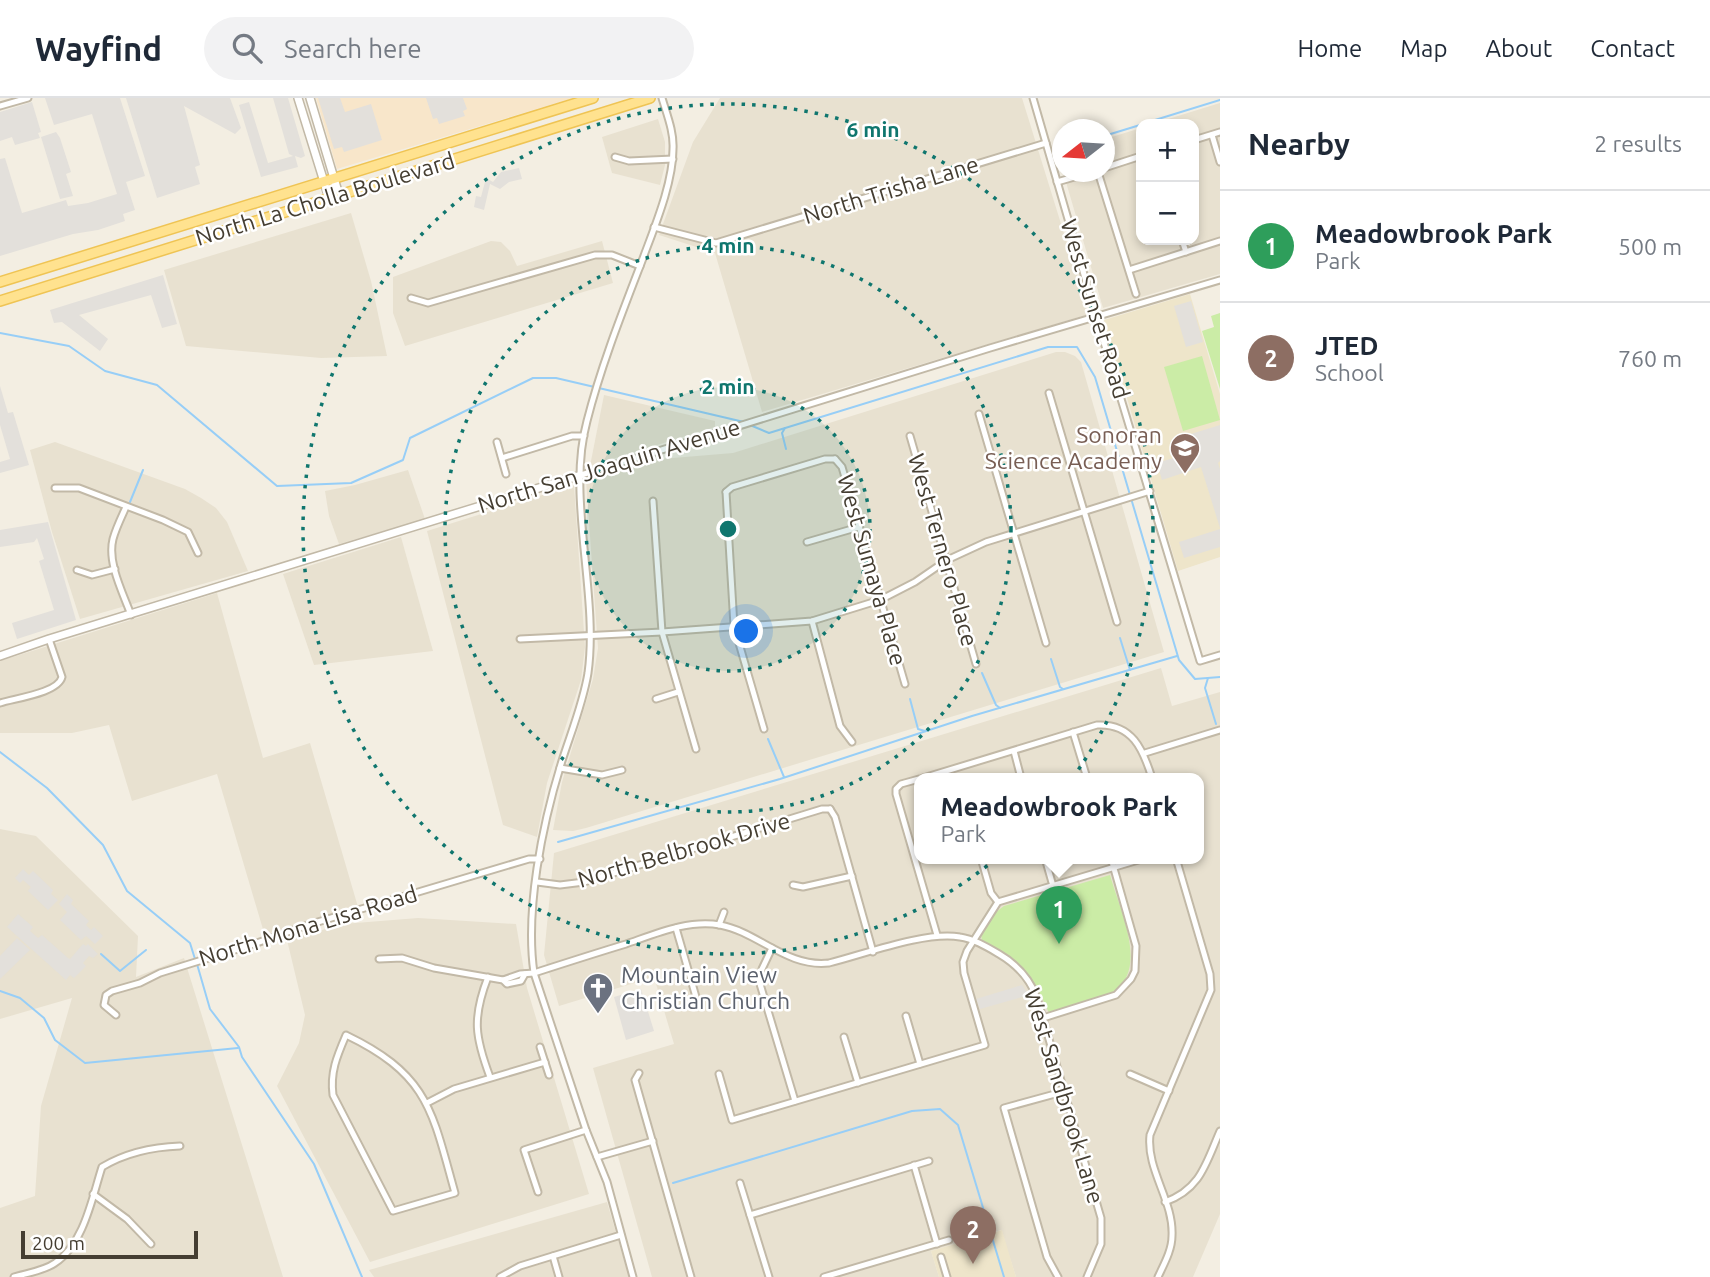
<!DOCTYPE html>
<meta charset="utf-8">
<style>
body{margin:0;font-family:Ubuntu,sans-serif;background:#f2f2f3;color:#1f2937}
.controls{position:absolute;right:21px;top:21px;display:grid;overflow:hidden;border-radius:14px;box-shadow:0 4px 10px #0003}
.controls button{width:63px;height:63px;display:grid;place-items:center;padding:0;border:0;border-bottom:2px solid #e0e1e3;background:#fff;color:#1f2937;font:35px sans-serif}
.compass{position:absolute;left:1052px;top:21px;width:63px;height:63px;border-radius:50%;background:#fff;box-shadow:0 4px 10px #0003;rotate:253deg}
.scale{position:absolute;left:21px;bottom:18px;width:177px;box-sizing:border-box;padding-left:7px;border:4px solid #453e32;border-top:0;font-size:19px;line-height:24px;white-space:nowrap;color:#453e32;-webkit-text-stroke:5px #fff;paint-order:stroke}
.you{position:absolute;left:747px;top:534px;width:24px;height:24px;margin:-18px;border:5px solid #fff;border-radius:50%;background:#1a73e8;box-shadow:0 0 0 10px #1a73e833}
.badge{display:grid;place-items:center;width:46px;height:46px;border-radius:50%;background:#ff370d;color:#fff;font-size:23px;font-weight:700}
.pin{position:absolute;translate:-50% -58px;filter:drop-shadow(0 2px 4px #0008)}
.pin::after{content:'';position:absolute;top:37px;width:24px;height:21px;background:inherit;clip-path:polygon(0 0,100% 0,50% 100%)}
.popup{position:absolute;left:914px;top:675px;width:290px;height:91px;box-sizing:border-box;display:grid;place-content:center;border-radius:14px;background:#fff;filter:drop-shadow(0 2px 5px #0005);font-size:23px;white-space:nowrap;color:#747a83}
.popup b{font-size:26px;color:#1f2937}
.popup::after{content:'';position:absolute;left:50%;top:100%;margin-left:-14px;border:14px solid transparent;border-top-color:#fff}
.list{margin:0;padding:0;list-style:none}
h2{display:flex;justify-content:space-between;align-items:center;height:91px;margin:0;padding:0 28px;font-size:30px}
h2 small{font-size:23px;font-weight:400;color:#747a83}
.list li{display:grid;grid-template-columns:46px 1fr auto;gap:21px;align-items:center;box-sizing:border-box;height:112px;padding:0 28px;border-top:2px solid #e0e1e3}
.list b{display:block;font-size:26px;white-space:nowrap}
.list p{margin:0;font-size:23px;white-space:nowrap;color:#747a83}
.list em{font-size:23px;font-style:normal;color:#747a83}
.icon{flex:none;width:38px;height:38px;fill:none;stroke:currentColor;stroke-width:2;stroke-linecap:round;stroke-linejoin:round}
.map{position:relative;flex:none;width:1220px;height:1179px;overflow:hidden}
header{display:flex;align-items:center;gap:42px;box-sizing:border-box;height:98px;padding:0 35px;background:#fff;border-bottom:2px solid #e0e1e3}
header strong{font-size:33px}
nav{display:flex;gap:38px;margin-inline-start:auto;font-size:24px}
.search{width:490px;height:63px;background:#f2f2f3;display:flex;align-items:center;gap:18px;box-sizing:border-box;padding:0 24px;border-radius:38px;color:#747a83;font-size:26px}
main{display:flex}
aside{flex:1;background:#fff}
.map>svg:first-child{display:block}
</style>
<header>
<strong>Wayfind</strong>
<div class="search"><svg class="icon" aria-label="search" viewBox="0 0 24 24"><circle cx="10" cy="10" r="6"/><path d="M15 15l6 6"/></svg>Search here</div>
<nav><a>Home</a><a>Map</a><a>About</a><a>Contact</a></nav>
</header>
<main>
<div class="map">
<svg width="1220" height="1179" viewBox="0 0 1220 1179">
<rect width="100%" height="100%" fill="#f3eee2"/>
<g fill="#e8e1d0" fill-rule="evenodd">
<polygon points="720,0 1022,0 1089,216 762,314 715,155 659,137 693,44"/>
<polygon points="1220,5 1220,176 1103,210 1063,74 1104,74 1105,41 1141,30 1141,142 1194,142 1194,26 1152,26"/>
<polygon points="658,21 665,44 665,67 660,87 612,75 602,39"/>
<polygon points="351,115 371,183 387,258 321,260 186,248 164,172"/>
<polygon points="491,143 501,144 510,153 517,168 602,143 613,185 405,248 393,215 393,179"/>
<polygon points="1056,254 1065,254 1075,258 1081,264 1164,554 586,730 573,733 553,732 562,684 593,581 598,550 586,382 649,362 733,355"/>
<polygon points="604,297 715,323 715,329 590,368"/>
<polygon points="55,344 185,391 201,400 216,410 227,424 248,473 80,521 52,434 30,352"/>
<polygon points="408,372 425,421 339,446 329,418 325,393 355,387"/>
<polygon points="574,387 585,549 581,582 547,685 537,739 503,727 427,433"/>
<polygon points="401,439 433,553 314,567 283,476"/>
<polygon points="217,495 263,660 310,645 358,809 265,838 217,676 132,703 109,627 72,635 0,635 0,563"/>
<path d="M1161 570 1172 608 1220 594V1116L1193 1179H1016L1001 1132 931 1153 939 1179H652L593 970 674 946 654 879 559 908 544 857 554 755ZM919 680H1199V760H919Z"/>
<polygon points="0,731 36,738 138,838 136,879 184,860 283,1179 0,1179 0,1110 35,1098 41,1008 72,900 0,921"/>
<polygon points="418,820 516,826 527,890 589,1096 370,1164 277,988 299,945 305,917 287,842 343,826"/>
<polygon points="607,1104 629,1179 374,1179 369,1172"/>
</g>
<polygon fill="#f8e6ca" points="316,0 573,0 337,71"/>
<g fill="#eee5ca">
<polygon points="1190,196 1220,296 1220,459 1178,473 1104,222"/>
<polygon points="1002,1132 1016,1179 939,1179 931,1153"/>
</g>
<g fill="#cbeca6">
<polygon points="1220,215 1220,291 1202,233 1214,229 1211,218"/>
<polygon points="1202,258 1220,322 1183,333 1164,269"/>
<path d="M1110 777C1119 810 1151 873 1111 895 1093 906 1069 909 1049 915 1033 878 1019 861 982 843L981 836 991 818 1004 808Z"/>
</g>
<g fill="#e3e0db">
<polygon points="45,0 120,0 145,78 126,84 135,112 123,116 125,123 98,132 73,136 0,158 0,61 5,60 22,115 66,102 68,108 88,105 117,96 92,16 54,27"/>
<polygon points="126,0 230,0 241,30 235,36 184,8 200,67 195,69 200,86 157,100"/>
<polygon points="273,0 288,0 305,58 301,60 295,58 298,69 261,79 239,7 249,4 268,65 293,58 289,56"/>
<polygon points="318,0 340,0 345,14 371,6 382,42 344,54 342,49 334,51"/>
<polygon points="426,0 463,0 467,11 463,13 465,18 439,26 437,20 433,21"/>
<polygon points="32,4 41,34 38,35 40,40 15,47 12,39 0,43 0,14"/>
<polygon points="56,34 60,40 71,74 66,76 73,98 60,101 41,39"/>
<polygon points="519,70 522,81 509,84 500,91 490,86 484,112 474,109 476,98 481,99 486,80 493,84 501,74"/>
<polygon points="163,177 177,226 162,230 151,197 79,217 108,241 100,253 62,224 54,225 50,212"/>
<polygon points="1191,203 1203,244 1186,249 1174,208"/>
<polygon points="0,288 8,315 13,314 29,367 0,375 0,364 10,361 0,327"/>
<polygon points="1220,327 1220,363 1218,365 1220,371 1220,430 1201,369 1162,382 1157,365 1183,357 1178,340"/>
<polygon points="48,424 76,522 17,541 12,525 54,512 39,463 44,461 37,440 34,444 0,449 0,432"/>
<polygon points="1220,431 1220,449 1184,460 1179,444"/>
<polygon points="23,771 29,777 33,773 53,792 51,796 58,802 48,812 28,793 31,789 23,782 20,785 15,780"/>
<polygon points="67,796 73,802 71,806 89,823 86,827 91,832 94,829 103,838 95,846 86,838 81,842 60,822 67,814 59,806"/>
<polygon points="18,816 33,829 30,833 38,840 42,837 68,860 70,861 83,846 86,848 88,846 98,856 93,860 89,858 83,865 86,868 74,880 70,877 66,882 7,829"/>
<polygon points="17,840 30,852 0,881 0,858"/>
<polygon points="1022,887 1029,897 980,911 976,901"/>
<polygon points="641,891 654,933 626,942 614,899"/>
</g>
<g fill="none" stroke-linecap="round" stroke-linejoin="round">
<g stroke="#97cef7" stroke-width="2">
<polyline points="1142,26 1220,2"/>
<polyline points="1104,38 1140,27"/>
<polyline points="1057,53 1062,51"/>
<polyline points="0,235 69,248 105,273 157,287 277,388 351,385 403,362 410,340 533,280 556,280 744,324"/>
<polyline points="750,327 769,335 1048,249 1077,249 1095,279 1179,562 1195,581 1220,579"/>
<polyline points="785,330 782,335 786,351"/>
<polyline points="130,404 143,372"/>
<polyline points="1120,540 1130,572"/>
<polyline points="1051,561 1060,589 1063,591"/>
<polyline points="982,575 996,607 1000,610"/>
<polyline points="1208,580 1205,590 1216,626"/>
<polyline points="910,601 918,631 925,633"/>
<polyline points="768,641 784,679"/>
<polyline points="0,654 47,690 103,747 127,793 190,845 195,861"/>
<polyline points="558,744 780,681 972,618 1177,558"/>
<polyline points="101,856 120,873 146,852"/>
<polyline points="197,866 210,911 239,949 242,959 314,1066 362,1179"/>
<polyline points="0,893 20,900 44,920 55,942 85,965 238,950"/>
<polyline points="673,1085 912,1013 940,1011 958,1027 1004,1179"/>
</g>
<g stroke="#c2b9a7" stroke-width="9">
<g id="minor">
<polyline points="1033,0 1096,218 1200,563 1220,557"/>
<polyline points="0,8 28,0"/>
<polyline points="1212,37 1220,64"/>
<polyline points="1194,42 1220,34"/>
<polyline points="615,59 629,63 673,61"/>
<polyline points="1104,70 1141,58"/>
<polyline points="1098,74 1136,196"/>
<polyline points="1057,84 1092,74"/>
<polyline points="654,129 716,145 1046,45"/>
<polyline points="1182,142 1186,154"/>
<polyline points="1129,172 1220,143"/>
<polyline points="411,200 428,205 595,157 612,157 640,168"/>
<polyline points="1049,295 1117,524"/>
<polyline points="979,316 1046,545"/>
<polyline points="910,338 976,566"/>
<polyline points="497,344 506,376"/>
<polyline points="502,360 572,338 584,338"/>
<polyline points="835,361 842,369 905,586"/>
<polyline points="581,377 990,250 1220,182"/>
<polyline points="55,390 79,390 163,422 188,434 198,455"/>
<polyline points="726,394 734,528 764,631"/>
<polyline points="726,394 732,389 825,361 835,361"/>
<polyline points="653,403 662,534 696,651"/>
<path d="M126 409C121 420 116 430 113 441 107 465 123 495 131 517"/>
<polyline points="807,444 859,429"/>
<polyline points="77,472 92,477 115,471"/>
<polyline points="812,523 840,628 852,644"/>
<polyline points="520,541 662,534 812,523 880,502 915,484 947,462 986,444 1150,393"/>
<polyline points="656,601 678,594"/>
<path d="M0 605C16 600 58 595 62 579L49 541"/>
<polyline points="1073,634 1087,680"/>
<polyline points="1014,653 1021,680"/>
<polyline points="1145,655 1220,632"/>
<polyline points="560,670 602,677 622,672"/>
<path d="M923 680 1097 627C1132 625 1143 651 1152 680"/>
<polyline points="919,681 901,686 896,691 896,696 937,837"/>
<polyline points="830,711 835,719 873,854"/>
<polyline points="981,760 991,795 998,804"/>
<polyline points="1045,760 1053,788"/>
<polyline points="537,784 560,787 584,784 822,711 830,711"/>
<polyline points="793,787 803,789 852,778"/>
<polyline points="719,827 724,814"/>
<polyline points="676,830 696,899"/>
<polyline points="772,850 762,871 760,886 795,1003"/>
<polyline points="379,861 402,860 434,870 503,882 507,886 521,883 525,876"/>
<path d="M488 879C472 920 475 939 490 979"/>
<path d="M503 882 520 876 534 875C565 865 596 855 626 846 655 836 689 821 720 827 758 834 787 870 829 865 865 856 925 833 960 839 974 841 987 849 999 856 1016 866 1030 881 1037 900L1101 1120V1146L1087 1179"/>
<polyline points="116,917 104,907 106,897 112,893 140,885 160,875 251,847 311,826 529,761 540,761"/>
<polyline points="906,918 920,966"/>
<polyline points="1043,920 1116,897 1131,881 1135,873 1136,848 1111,760"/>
<path d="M346 937C429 977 432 1013 455 1095L393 1113 333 997C330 974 337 958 346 937Z"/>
<polyline points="844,939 858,985"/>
<polyline points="540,949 549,977"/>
<polyline points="639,975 635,982 691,1179"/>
<polyline points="719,976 732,1022 985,947 964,875 963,864 967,853 998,804 1145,760"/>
<polyline points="1130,976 1169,993"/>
<polyline points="427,1005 454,991 545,964"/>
<polyline points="597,1059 653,1043"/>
<polyline points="914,1067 937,1146"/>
<polyline points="740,1085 769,1179"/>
<polyline points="538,1094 524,1052 586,1032"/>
<polyline points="93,1096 127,1121 151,1146"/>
<path d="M1165 1104C1201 1091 1206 1065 1220 1033"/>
<polyline points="750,1117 929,1063"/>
<polyline points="553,1158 559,1179"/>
<polyline points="941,1159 947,1179"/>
<path d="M14 1179C27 1175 44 1173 55 1165 84 1146 92 1100 102 1069 127 1054 152 1049 180 1048"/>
<polyline points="500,1179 520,1168 621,1137"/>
<path d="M633 1179 607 1084 586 1032 534 875C525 812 542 728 561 666 570 637 583 606 588 575 599 495 566 400 587 323 601 268 622 215 642 163 654 130 673 86 673 51 674 34 667 17 662 0"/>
<polyline points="824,1179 949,1142"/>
<polyline points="1058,1179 1047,1159 1004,1010 1066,993"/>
<path d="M1158 1179C1164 1166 1172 1152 1172 1138 1174 1103 1146 1072 1150 1037L1211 892 1210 876 1176 760"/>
</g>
</g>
<g stroke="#c2b9a7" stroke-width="10">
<g id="tertiary">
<polyline points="298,0 329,100"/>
<polyline points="310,0 339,97"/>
<polyline points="0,558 49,541 581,377"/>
</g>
</g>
<g stroke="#efc454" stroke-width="12">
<g id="primary">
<polyline points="0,184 593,0"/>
<polyline points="0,203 650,0"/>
</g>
</g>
<use href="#minor" stroke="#fff" stroke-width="5"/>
<use href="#tertiary" stroke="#fff" stroke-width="7"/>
<use href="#primary" stroke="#ffe28f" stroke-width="9"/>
</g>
<circle cx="728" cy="431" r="142" fill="#0f766e" fill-opacity=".12"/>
<g fill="none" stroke="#0f766e" stroke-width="3.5" stroke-dasharray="3.5 7">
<circle cx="728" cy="431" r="142"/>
<circle cx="728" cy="431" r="283"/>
<circle cx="728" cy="431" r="425"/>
</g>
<defs>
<g id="school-pin" transform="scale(1.575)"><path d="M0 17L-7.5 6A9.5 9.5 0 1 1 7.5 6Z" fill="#8d6e63" stroke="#fff"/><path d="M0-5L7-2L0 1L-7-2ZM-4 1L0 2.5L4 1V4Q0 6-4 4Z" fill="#fff"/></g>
<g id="church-pin" transform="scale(1.575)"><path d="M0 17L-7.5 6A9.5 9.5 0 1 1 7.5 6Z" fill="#6b7280" stroke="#fff"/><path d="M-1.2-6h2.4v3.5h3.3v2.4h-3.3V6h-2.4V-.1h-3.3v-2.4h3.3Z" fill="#fff"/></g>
</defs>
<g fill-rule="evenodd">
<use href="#school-pin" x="1185" y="350"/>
<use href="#church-pin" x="598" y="890"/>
</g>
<g text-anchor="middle" stroke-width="5" stroke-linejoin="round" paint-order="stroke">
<g font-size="23" fill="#453e32" stroke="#fff">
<text transform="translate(891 92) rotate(-17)" y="8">North Trisha Lane</text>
<text transform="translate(325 101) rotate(-17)" y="8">North La Cholla Boulevard</text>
<text transform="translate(1095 211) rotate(73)" y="8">West Sunset Road</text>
<text transform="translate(609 368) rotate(-17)" y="8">North San Joaquin Avenue</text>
<text transform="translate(943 452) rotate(74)" y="8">West Ternero Place</text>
<text transform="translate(872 472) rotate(74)" y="8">West Sumaya Place</text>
<text transform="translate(684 752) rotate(-16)" y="8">North Belbrook Drive</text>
<text transform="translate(308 828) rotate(-17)" y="8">North Mona Lisa Road</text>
<text transform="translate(1064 998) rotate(73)" y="8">West Sandbrook Lane</text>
</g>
<g font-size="23" fill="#785e54" stroke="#fff" text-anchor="end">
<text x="1162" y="345">Sonoran<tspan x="1162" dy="26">Science Academy</tspan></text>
</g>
<g font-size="23" fill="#5b616d" stroke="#fff" text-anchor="start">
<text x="621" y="885">Mountain View<tspan x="621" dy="26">Christian Church</tspan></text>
</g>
</g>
<circle cx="728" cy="431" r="10" fill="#0f766e" stroke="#fff" stroke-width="3.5"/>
<g font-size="21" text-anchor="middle" font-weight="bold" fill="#0f766e" stroke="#fff" stroke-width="5" stroke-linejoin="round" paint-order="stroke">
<text x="873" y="39">6 min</text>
<text x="728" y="155">4 min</text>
<text x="728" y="296">2 min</text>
</g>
</svg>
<div class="controls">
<button>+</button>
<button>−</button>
</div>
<svg class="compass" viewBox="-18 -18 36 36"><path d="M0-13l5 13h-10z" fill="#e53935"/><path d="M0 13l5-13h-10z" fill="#747a83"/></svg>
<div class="scale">200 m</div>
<div class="you"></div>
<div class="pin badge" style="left:1059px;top:846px;background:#2e9e5b">1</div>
<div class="popup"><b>Meadowbrook Park</b>Park</div>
<div class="pin badge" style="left:973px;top:1166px;background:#8d6e63">2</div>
</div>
<aside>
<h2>Nearby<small>2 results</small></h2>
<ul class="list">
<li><span class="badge" style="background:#2e9e5b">1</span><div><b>Meadowbrook Park</b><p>Park</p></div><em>500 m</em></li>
<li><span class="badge" style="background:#8d6e63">2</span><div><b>JTED</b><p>School</p></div><em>760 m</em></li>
</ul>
</aside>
</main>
